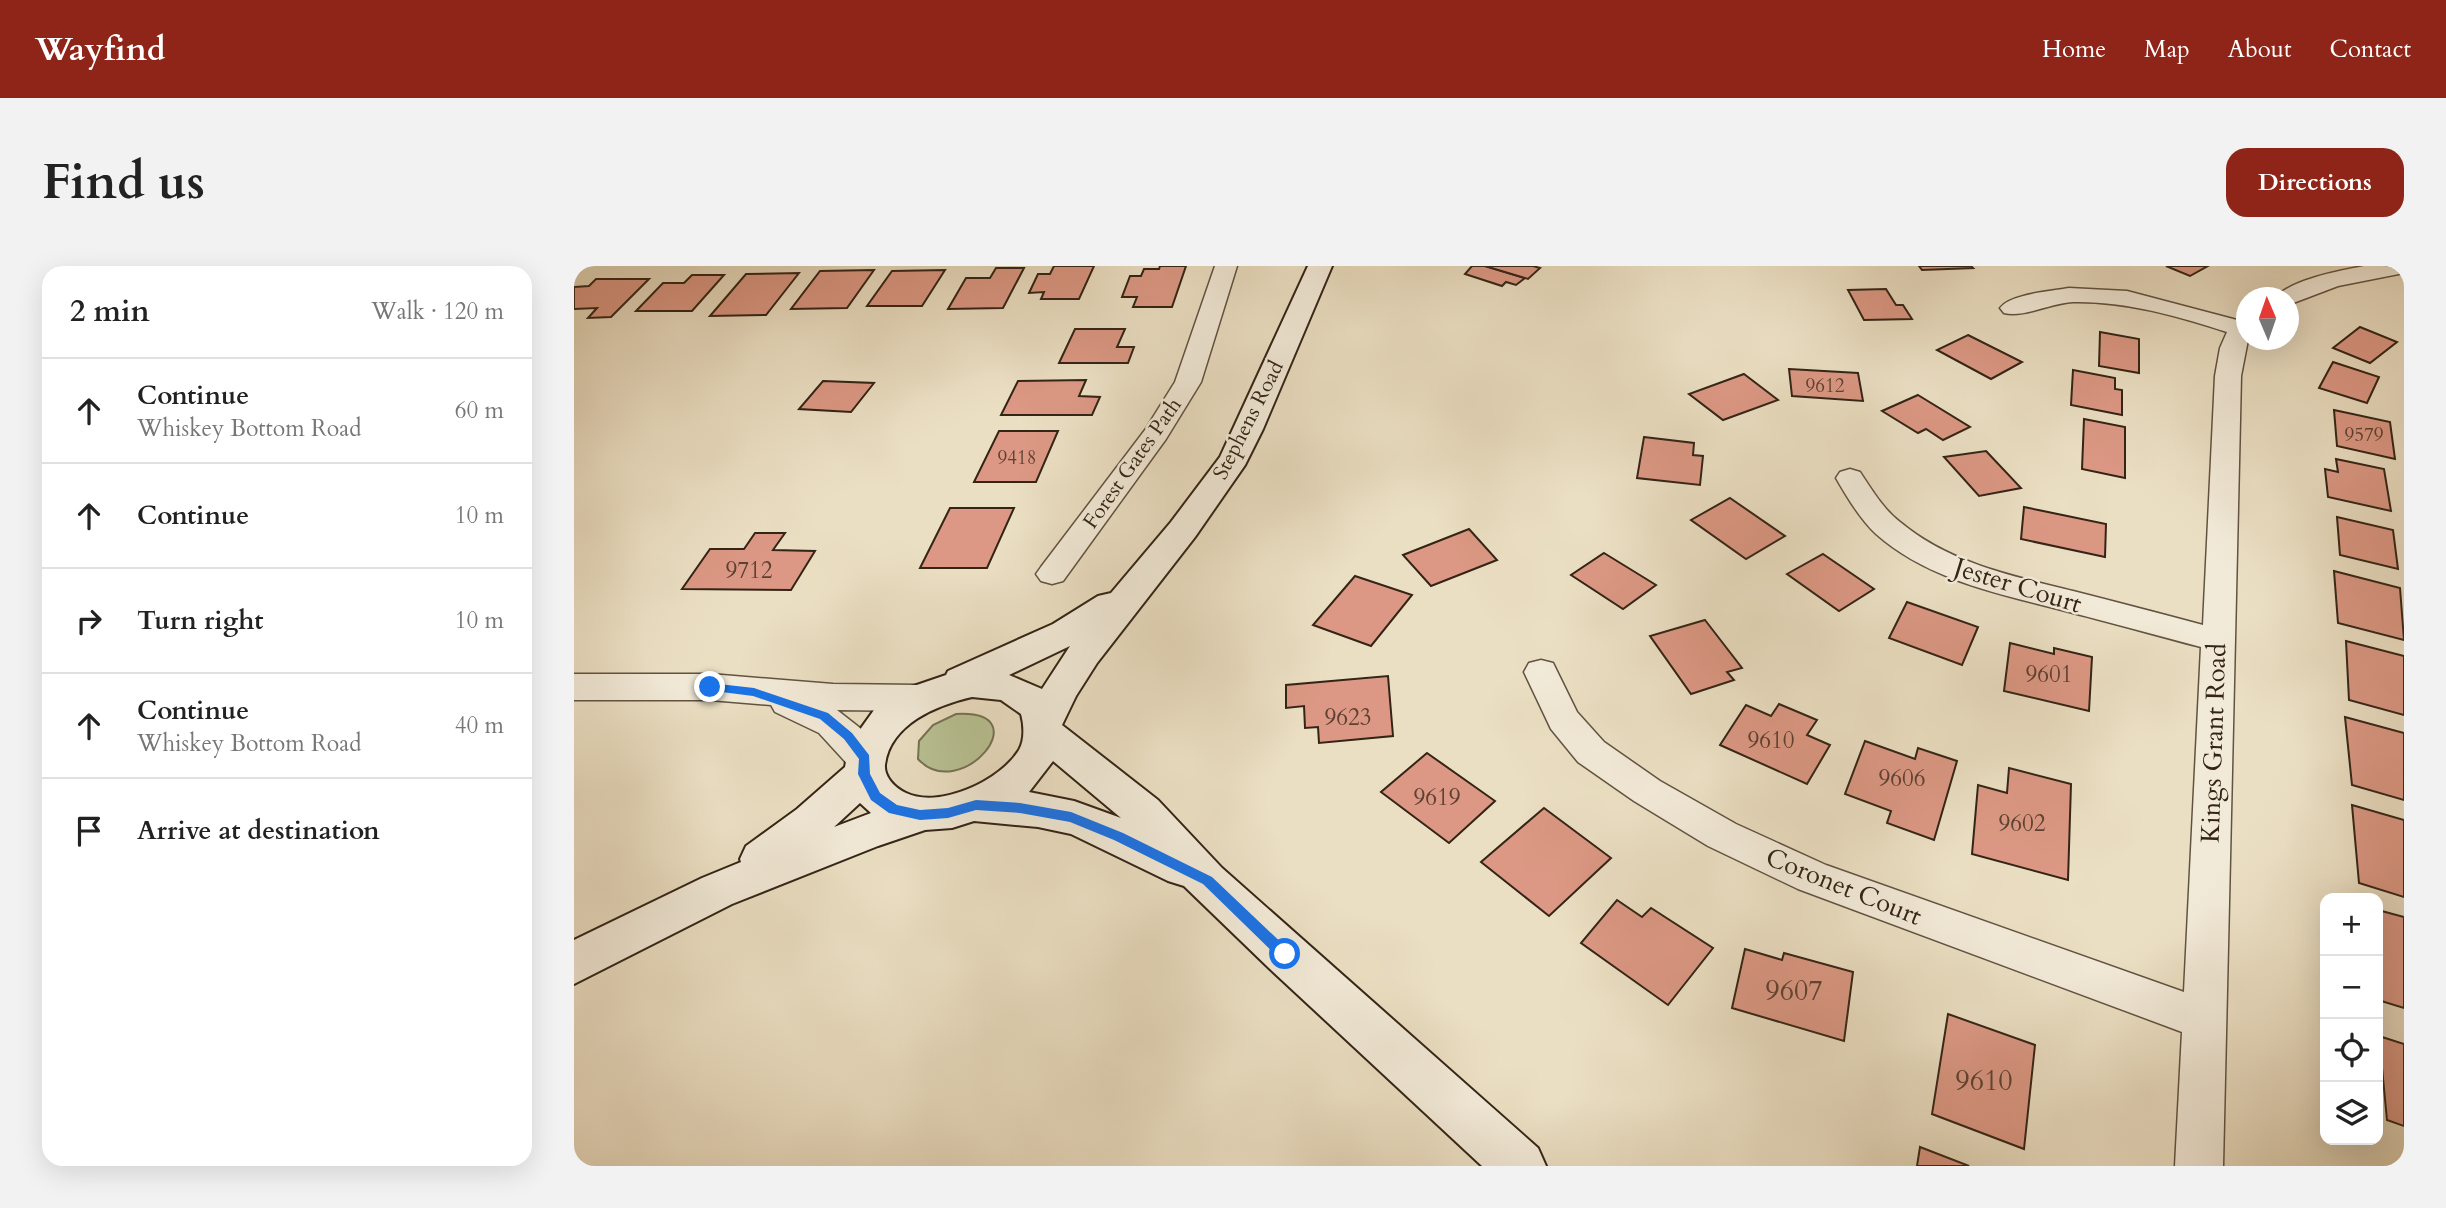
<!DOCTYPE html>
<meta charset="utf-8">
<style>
body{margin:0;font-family:Cardo,serif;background:#f2f2f2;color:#222}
.controls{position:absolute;right:21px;bottom:21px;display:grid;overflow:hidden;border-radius:14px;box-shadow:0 7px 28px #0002}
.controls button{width:63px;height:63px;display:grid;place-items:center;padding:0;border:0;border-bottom:2px solid #e0e0e0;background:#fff;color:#222;font:35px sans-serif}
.compass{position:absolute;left:1662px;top:21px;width:63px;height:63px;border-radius:50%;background:#fff;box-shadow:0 7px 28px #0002;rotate:358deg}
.stop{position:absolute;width:21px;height:21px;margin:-16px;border:5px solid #1a73e8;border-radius:50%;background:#fff}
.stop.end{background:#1a73e8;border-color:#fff;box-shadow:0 2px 7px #0008}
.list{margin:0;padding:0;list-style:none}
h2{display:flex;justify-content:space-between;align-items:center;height:91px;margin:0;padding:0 28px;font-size:30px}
h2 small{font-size:23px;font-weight:400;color:#767676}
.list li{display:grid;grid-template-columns:46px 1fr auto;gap:21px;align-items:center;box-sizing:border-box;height:105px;padding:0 28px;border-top:2px solid #e0e0e0}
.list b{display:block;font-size:26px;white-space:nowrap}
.list p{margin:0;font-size:23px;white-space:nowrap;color:#767676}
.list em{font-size:23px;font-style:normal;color:#767676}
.icon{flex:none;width:38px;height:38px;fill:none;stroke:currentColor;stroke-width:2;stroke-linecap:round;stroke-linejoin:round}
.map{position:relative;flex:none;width:1830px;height:900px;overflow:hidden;border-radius:21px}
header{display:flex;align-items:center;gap:42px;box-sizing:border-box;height:98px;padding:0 35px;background:#8f2418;color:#fff}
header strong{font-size:33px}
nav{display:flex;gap:38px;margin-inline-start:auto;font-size:24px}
.intro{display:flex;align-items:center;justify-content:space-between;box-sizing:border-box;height:168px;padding:0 42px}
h1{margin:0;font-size:49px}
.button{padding:18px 32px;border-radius:21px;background:#8f2418;color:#fff;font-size:24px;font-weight:700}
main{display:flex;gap:42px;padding:0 42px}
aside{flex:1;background:#fff;border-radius:21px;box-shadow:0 7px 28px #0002}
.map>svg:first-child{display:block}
</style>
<header>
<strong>Wayfind</strong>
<nav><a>Home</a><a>Map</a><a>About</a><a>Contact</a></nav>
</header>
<div class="intro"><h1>Find us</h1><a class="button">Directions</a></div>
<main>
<aside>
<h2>2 min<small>Walk · 120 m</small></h2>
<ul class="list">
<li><svg class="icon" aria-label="ahead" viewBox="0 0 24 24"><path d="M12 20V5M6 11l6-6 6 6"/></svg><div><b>Continue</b><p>Whiskey Bottom Road</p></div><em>60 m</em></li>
<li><svg class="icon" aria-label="ahead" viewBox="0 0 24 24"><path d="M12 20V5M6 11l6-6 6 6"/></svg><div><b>Continue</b></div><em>10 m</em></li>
<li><svg class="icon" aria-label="right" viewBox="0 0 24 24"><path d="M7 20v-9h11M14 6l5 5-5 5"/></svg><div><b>Turn right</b></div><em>10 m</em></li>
<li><svg class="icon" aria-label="ahead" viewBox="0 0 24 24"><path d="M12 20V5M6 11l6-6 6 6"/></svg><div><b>Continue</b><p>Whiskey Bottom Road</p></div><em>40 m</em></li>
<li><svg class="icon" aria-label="arrive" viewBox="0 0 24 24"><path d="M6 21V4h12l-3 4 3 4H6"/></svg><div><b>Arrive at destination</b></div></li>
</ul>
</aside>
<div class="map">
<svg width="1830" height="900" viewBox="0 0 1830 900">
<rect width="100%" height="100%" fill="#ebdfc3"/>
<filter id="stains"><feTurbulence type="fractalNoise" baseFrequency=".00286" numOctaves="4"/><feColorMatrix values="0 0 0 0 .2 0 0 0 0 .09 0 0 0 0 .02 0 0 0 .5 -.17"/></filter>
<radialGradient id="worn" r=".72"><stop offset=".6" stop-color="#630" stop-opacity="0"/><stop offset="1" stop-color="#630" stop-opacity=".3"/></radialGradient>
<path fill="#b8c193" stroke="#767254" stroke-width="2" d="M382 448C468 443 386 539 344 493L345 475 359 459Z"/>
<g fill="#dc9884" stroke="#332416" stroke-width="2">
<polygon points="480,0 520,0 505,33 467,33 470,26 455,27 464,8 476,8"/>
<polygon points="586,0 612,0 598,41 559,41 563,31 548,31 556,10 567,10 570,3 585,3"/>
<polygon points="898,0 911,0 951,12 942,19 932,16 928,20 891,8"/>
<polygon points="911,0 959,0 966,2 954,13"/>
<polygon points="1345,0 1397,0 1399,2 1348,4"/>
<polygon points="1592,0 1634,0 1616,10"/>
<polygon points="422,2 450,2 429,42 374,43 392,12 416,12"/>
<polygon points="300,4 273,42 217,43 246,5"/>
<polygon points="371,4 348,40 293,40 318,5"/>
<polygon points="225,7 192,49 136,50 172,8"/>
<polygon points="118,9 150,9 118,45 62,45 89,17 110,17"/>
<polygon points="22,13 75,13 37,51 14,52 23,42 0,43 0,21 15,20"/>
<polygon points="1312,23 1322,39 1329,39 1338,53 1290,54 1274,24"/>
<polygon points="1786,61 1823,76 1796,97 1759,82"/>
<polygon points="501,63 551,63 543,81 560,81 554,97 485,97"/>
<polygon points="1526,66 1565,73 1565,107 1525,100"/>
<polygon points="1394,69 1448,96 1417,113 1363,84"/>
<polygon points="1759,96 1805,111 1793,137 1745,122"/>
<polygon points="1215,103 1284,107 1289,135 1218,130"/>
<polygon points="1499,104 1541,112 1541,123 1548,124 1548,149 1497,139"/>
<polygon points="1170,108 1204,134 1149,154 1115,128"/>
<polygon points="512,114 505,130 526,131 518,149 427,149 444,115"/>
<polygon points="249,115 300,117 277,146 225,143"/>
<polygon points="1344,129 1396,161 1369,174 1352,163 1344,167 1308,145"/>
<polygon points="1760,144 1816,156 1821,193 1763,180"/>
<polygon points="1510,153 1551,161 1551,212 1508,203"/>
<polygon points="425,165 484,165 462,216 400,216"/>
<polygon points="1070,171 1120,177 1119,189 1129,190 1126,219 1063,212"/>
<polygon points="1412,185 1447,222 1405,230 1370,191"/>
<polygon points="1762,193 1810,203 1817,245 1754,231 1751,203 1764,206"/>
<polygon points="1156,232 1211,270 1172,293 1117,254"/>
<polygon points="1450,241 1532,258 1531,291 1447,273"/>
<polygon points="376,242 440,242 413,302 346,302"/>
<polygon points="1763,251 1819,264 1824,303 1766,289"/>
<polygon points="895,263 923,294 857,320 829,289"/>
<polygon points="181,267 211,267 199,284 241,285 217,324 108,323 136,283 170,283"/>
<polygon points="1030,287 1082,319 1049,343 997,309"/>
<polygon points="1249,288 1300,323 1265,345 1213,308"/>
<polygon points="1760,305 1826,322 1830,374 1764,357"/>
<polygon points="781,310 838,329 797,380 739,359"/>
<polygon points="1333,336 1404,361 1388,399 1315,372"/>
<polygon points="1131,354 1168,402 1153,406 1160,414 1117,428 1076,370"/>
<polygon points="1772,375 1830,390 1830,449 1775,434"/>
<polygon points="1436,377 1480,388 1480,382 1518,391 1515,445 1430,425"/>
<polygon points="814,410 819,470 745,477 744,461 731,462 730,440 712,442 712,419"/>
<polygon points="1205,438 1243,454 1233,469 1256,479 1233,518 1146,479 1172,439 1197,450"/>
<polygon points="1771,451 1830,467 1830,534 1778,519"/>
<polygon points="1291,475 1341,493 1344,482 1383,495 1360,574 1313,557 1317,545 1271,528"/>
<polygon points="853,487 921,535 875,577 807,526"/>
<polygon points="1435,502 1497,518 1494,614 1398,588 1404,519 1433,527"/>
<polygon points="1778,539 1830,554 1830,631 1785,617"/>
<polygon points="970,542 1037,592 975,650 907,596"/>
<polygon points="1043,634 1068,651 1077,642 1139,682 1094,739 1007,677"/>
<polygon points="1804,644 1830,651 1830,742 1804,734"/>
<polygon points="1171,683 1208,694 1210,687 1279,706 1270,775 1158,742"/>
<polygon points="1374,748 1461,779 1450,883 1358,848"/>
<polygon points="1805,770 1830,778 1830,860 1813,854"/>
<polygon points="1346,881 1395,900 1343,900"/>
</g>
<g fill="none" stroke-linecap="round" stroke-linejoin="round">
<g stroke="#615341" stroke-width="3">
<g id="street">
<polygon points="641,0 663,0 627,116 592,173 489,315 478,318 467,315 462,308 467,301 571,164 601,116"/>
<path d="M1790 0H1830V7L1764 20 1714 39V32H1702C1714 14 1769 4 1790 0Z"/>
<path d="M1495 22 1553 25 1663 54 1672 52 1674 74 1667 110 1649 900H1601L1608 766 1224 623 1134 580 1060 535 1004 496 977 463 950 406 955 397 967 394 979 397 1003 446 1030 476 1086 515 1162 558 1252 599 1610 726 1627 381C1585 370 1542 358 1499 347 1432 329 1356 316 1302 268 1286 253 1273 231 1262 212L1266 206 1276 203 1286 206C1298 224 1309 243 1326 256 1375 297 1438 310 1499 325 1542 336 1585 347 1629 359L1641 110 1646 82 1653 66C1603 50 1552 35 1499 36 1477 37 1449 52 1430 47L1426 42C1436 28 1478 25 1495 22Z"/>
<polygon points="0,408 136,408 259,418 345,419 357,423 362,432 357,441 345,445 263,444 286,462 309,493 304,503 291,507 278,503 245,467 201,446 197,439 136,434 0,434"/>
</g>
</g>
<g stroke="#332416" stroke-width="4">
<path id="secondary" d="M734 0H758L689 163 671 199 621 271 523 397 502 430 488 459 584 534 648 602 964 882 972 900H908L695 702 610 620 594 615 497 568 464 561 400 555 378 562 351 564 304 580 158 638 0 718V674L128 612 167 596 166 593 172 580 223 543 271 501 275 479 300 444 334 422 372 409 374 405 479 358 524 330 537 327 597 256 646 191ZM496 380 468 423 435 409ZM398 431 427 434 447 448C450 459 451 474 445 484 426 515 365 543 332 527 321 522 310 511 311 499 316 458 363 439 398 431ZM479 495 547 552 500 535 455 526ZM286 537 297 547 260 561Z"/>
</g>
<use href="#street" fill="#f2ead8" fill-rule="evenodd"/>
<use href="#secondary" fill="#f2ead8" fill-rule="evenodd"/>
</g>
<polygon fill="#1a73e8" points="136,417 180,422 254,447 278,467 295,489 296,508 306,527 323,539 346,544 374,542 402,534 446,537 497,546 549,567 638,611 715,684 715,693 706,693 629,618 540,574 496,556 446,547 402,544 374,552 346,554 315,547 297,534 284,508 285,493 270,473 246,453 179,430 132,424 132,418"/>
<g text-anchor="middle" stroke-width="5" stroke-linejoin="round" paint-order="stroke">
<g font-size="19" fill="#5d4132">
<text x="1251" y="126">9612</text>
<text x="1790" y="175">9579</text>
<text x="443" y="198">9418</text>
</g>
<g font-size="21" fill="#332416" stroke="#f2ead8">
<text transform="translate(674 154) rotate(-63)" y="7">Stephens Road</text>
<text transform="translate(558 197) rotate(-55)" y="7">Forest Gates Path</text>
</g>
<g font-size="23" fill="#5d4132">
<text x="175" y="312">9712</text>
<text x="1475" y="416">9601</text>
<text x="774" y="459">9623</text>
<text x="1197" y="482">9610</text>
<text x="1328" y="520">9606</text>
<text x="863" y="539">9619</text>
<text x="1448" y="565">9602</text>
</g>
<g font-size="26" fill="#332416" stroke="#f2ead8">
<text transform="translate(1444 319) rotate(17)" y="9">Jester Court</text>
<text transform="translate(1639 477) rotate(-88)" y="9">Kings Grant Road</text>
<text transform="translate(1270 620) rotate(22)" y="9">Coronet Court</text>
</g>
<g font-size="28" fill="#5d4132">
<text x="1220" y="734">9607</text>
<text x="1410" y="824">9610</text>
</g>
</g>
<rect width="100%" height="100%" filter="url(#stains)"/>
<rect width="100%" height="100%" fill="url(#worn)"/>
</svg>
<div class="controls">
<button>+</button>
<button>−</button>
<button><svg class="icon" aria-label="locate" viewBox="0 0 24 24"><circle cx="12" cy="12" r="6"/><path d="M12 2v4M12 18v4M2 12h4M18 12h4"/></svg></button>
<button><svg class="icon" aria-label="layers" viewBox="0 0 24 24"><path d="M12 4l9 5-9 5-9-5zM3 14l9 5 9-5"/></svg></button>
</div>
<svg class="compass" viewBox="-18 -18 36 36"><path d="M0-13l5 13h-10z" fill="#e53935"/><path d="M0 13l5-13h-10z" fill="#767676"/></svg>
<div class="stop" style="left:711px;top:688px"></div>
<div class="stop end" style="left:136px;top:421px"></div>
</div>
</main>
